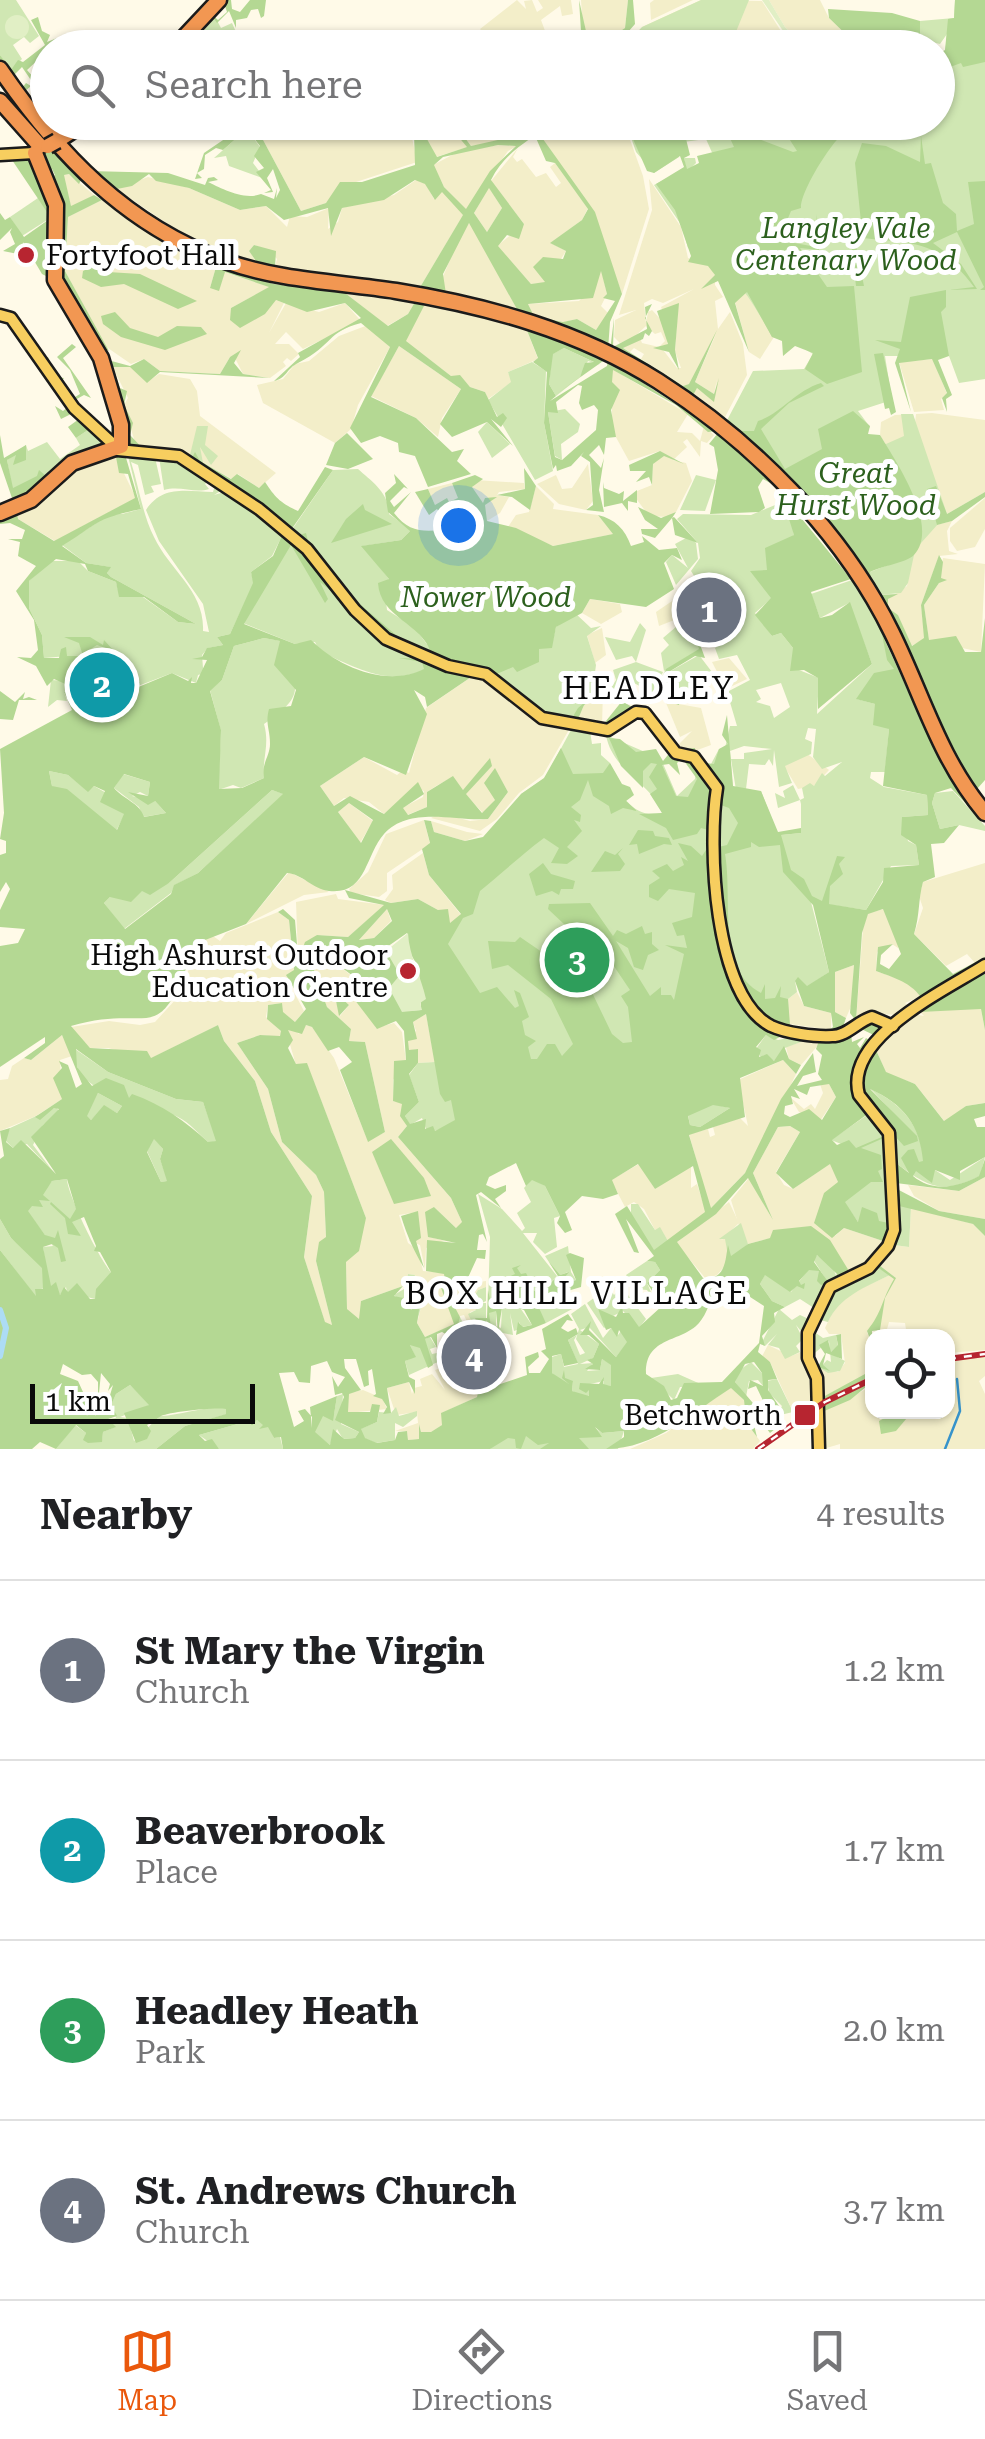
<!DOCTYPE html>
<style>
body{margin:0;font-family:"Roboto Serif",serif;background:#f6f6f6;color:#202124}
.controls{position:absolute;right:30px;bottom:30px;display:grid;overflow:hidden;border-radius:20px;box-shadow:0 2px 8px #0004}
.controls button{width:90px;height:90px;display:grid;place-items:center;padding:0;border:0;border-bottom:2px solid #e0e0e0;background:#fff;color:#202124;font:50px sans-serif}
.scale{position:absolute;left:30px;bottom:25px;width:225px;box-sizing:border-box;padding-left:10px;border:5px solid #0a0a0a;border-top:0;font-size:28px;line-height:35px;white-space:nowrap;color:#0a0a0a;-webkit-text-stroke:8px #fff;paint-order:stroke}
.you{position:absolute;left:458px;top:525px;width:35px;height:35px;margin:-25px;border:8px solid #fff;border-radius:50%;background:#1a73e8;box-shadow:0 0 0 15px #1a73e833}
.badge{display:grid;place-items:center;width:65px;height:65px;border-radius:50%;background:#ea580c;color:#fff;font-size:32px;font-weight:700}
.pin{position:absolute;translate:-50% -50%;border:5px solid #fff;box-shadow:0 2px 10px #0006}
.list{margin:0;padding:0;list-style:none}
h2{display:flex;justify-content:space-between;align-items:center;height:130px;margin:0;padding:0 40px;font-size:42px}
h2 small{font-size:32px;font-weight:400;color:#757577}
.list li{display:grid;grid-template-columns:65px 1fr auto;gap:30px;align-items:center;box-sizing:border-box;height:180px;padding:0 40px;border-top:2px solid #e0e0e0}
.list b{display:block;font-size:38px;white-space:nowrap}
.list p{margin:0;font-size:32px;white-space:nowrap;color:#757577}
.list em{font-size:32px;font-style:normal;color:#757577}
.icon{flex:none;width:55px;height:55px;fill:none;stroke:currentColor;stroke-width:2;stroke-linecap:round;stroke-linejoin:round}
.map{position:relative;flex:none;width:985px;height:1449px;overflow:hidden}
.search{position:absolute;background:#fff;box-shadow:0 2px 8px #0004;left:30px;right:30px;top:30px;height:110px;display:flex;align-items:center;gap:25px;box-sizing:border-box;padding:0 35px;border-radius:55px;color:#757577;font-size:38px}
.sheet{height:850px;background:#fff}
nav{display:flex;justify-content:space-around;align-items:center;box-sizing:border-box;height:140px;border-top:2px solid #e0e0e0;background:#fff;font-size:28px;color:#757577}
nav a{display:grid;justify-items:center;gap:5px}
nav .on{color:#ea580c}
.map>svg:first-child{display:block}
</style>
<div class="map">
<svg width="985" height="1449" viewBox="0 0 985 1449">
<rect width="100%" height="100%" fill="#fffae8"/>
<g fill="#f3eec9" fill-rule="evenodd">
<polygon points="517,0 526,9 524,1 532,0 537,12 543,8 538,0 571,0 573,14 562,16 560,6 541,20 551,47 496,47 480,29"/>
<polygon points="581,0 628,0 625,28 604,42 588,40 583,31"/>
<polygon points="654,0 693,0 651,20 650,3"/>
<polygon points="701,0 762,1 791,47 745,47 742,38 706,42 642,27"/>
<polygon points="769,0 820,0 829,18 859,47 805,47 785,27"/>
<polygon points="468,30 488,47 443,47 467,30"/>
<polygon points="254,123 409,123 417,162 350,184 326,203 301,211"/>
<polygon points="418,123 451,124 468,147 436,157"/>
<polygon points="454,123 502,123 519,139 471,146"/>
<polygon points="562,123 624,123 643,176 649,209 622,294 593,213 543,139"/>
<polygon points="498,145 517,146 508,151 466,210 444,187 433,165 458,152"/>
<polygon points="518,148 513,157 517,162 522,159 536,177 546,173 556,187 561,183 550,167 555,163 588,208 582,220 551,243 566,251 546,283 531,284 497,246 524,224 491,181"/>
<polygon points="69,174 94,195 71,207 63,175"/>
<polygon points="148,177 189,188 240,210 266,206 287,227 290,216 307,217 329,208 328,229 338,222 342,208 394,195 416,180 426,184 434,199 442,191 464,214 419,289 275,267 277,259 269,250 254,245 249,251 258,264 202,247 116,189"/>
<path d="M649 179 681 227 688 258 711 267 715 275V285L723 297 715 301 718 329 730 312 743 344 747 375 724 419 691 398 697 388 714 401 717 379 714 394 695 382 716 334 690 384 683 386 641 359 644 354 634 348 630 352 623 348 640 338 642 343 659 347 665 341 661 332 655 334 646 326 633 338 620 343 614 337 615 320 636 310 619 315 652 210ZM694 289 661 307 663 312 678 308 675 351 681 368H677L660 346 668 345 664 323 652 310 648 312 646 323 644 303 652 299 663 303Z"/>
<polygon points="489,187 502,208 487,232 474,213"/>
<polygon points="102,200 168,247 216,267 210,288 224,272 270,287 231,308 276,300 284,303 269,333 286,303 319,312 345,303 361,321 303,349 286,332 275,344 289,344 299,354 291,361 287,358 283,362 286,366 270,378 243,374 235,358 230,357 220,374 160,371 144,359 131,364 105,346 65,271 68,217"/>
<polygon points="465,223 473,224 518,311 446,294 442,279"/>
<polygon points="601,268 607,294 601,306 608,313 596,330 577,319 564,322 534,316 528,304 579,301 596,285"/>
<polygon points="748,291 774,337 760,359 749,352 735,302"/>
<polygon points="345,293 392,297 415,302 408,314 387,326"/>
<polygon points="421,303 526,328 538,359 508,372 512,382 488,399 485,392 470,387 460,376 451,376 405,341 423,307"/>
<polygon points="368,325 390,347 358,405 351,429 335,443 263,403 257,385 283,379 295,364 309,361 339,336"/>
<polygon points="399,346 461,389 442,418 438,437 416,418 371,396"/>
<polygon points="933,359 947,394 941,399 944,410 914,412 899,362"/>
<polygon points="119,364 131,367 147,382 159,374 190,379 197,391 200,416 276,473 259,488 238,474 232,479 199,461 136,446 124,405 128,398 113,368"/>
<polygon points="612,369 688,414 677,432 692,433 700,441 704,426 714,435 707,443 701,441 700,457 687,439 683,442 687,447 673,460 686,463 692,481 676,512 667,517 649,516 635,497 637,491 652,485 653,464 660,451 629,461 612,430"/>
<polygon points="932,413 985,420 985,492 947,514 936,486 936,525 952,521 947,531 949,551 958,554 939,556 921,605 925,639 911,646 898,615 888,609 888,599 907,586 913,550 923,538 899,467 880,435 881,422 895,415 913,414 915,423 916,414"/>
<polygon points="103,457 116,457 136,498 55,541 18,519 17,513 73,469"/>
<polygon points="588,464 593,501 586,510 559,504 537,484 556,475 562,489 572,488"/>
<polygon points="475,480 524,483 525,489 499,492 497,495 509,497 500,513 487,521 472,487"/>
<polygon points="452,483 459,499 435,505 428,489"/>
<polygon points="536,486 554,504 553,509 598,515 614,534 553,546 508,527 516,515 529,512"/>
<polygon points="985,498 985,529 975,547 957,551 950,541 950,528"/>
<polygon points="943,558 985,564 981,652 929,641 924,605 939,583"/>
<polygon points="678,597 687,615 659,626 656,612"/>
<polygon points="590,599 620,604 622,612 601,624 582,613"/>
<polygon points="602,628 606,655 595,663 587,635"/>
<polygon points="729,658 747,679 726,689 712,662"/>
<polygon points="477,673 570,728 543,775 519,793 497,819 480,831 431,818 440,813 470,821 488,819 508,792 495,769 495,800 488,809 483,813 465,794 492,766 463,790 453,777 436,786 427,792 427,807 407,815 402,808 423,797 424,791 416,788 384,814 369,802 344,798 334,806 320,786 364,757 397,775 403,770 409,773 426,708"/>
<polygon points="665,680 673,692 673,703 701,708 711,745 692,752 674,749 692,731 680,737 664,698 654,693"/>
<polygon points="603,690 602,726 576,723 584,705"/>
<polygon points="806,753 829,770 814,786 798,789 784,766"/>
<polygon points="349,803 373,821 360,843 338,812"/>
<polygon points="424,820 430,844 387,873 387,891 379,897 351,893 349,889 368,872 386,834"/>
<polygon points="431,821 467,832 483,834 465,841 434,832"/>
<polygon points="423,853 429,875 461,915 449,924 448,910 438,910 418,899 391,903 385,900 393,889 392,875"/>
<polygon points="985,863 985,957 976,964 967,954 946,966 914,934 923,908 919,896 923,882"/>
<polygon points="289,872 329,892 304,895 246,924"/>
<polygon points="336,894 338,899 385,905 348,937 317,935 302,953 307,953 303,965 298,956 296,902"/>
<polygon points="387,909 391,921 374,938 359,940"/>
<polygon points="884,909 899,944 898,948 892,944 877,952 876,971 905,981 922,996 905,1003 912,1009 903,1015 877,1014 856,1021 863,928 868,913"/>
<polygon points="278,912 289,920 294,971 287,975 288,985 284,981 276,981 295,994 304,1011 295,1022 282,1012 282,1003 268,1005 266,1017 282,1032 279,1037 260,1035 237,1043 268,1089 282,1142 316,1175 324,1192 326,1237 316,1261 332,1325 325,1323 304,1257 312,1196 271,1132 255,1081 224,1041 218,1025 150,1059 108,1048 90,1048 72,1031 71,1027 109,1021 140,1025 155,1022 177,998 201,940 213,936 220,941 226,933"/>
<polygon points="316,953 322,953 357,980 376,1028 394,1023 402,1032 406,1061 393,1080 393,1101 402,1103 407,1126 398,1137 451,1198 462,1222 463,1227 456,1228 434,1207 430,1237 456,1244 444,1241 426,1248 425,1270 420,1245 409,1241 418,1212 399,1215 408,1243 418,1250 423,1271 444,1273 446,1281 418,1287 415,1275 408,1274 403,1286 361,1301 362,1333 358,1334 347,1309 346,1262 366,1218 307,1064 296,1065 286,1031 292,1027 299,1034 306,1025 312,1027 334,1058 368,1141 385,1132 365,1042 349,1041 351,1029 327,1007 318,985 336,1001 340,1016 349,1005 314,973"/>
<polygon points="854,965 852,1004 846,1018 835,1012 832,1001 835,972"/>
<polygon points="797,992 804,1006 831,1013 831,1030 789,1024 788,999"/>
<polygon points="927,1008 981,1009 985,1030 985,1103 966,1106 945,1122 915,1084 886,1073 876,1050 913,1014 924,1016 920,1012"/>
<polygon points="426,1014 435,1062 418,1063 417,1049 409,1051 407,1041 416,1031 413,1022"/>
<polygon points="62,1035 72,1056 60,1060 62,1099 36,1116 0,1131 0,1080 8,1079 12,1066 24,1058 31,1060"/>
<polygon points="803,1035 820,1038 820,1043 801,1065 789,1059 786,1047 801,1042"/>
<polygon points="783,1060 796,1074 769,1131 745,1173 710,1209 689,1134 708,1129 710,1137 715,1135 713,1127 740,1118 748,1126 738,1080"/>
<polygon points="820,1084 829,1084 836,1097 820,1121 799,1112 790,1097 804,1109 811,1104 815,1109 823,1093"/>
<polygon points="790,1126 800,1132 776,1172 784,1185 793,1189 831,1163 838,1182 835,1236 844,1228 883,1241 860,1268 848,1271 840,1258 799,1230 780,1230 771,1238 748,1244 740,1229 731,1200 749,1178 773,1220 753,1173 778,1127"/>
<polygon points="639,1164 655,1189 691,1164 691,1188 697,1184 706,1212 668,1241 660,1228 655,1230 644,1209 634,1202 625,1207 611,1180"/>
<polygon points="985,1177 985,1219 939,1211 914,1196 908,1185 959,1191"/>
<polygon points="729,1202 739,1223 721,1240 725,1238 728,1245 729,1261 717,1275 706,1279 676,1243"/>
<polygon points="911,1207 973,1224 985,1236 985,1350 948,1353 948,1336 907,1336 905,1323 889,1322 886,1333 879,1330 879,1320 867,1332 872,1345 872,1372 821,1398 820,1368 838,1372 845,1363 841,1334 829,1334 825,1328 834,1309 853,1292 890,1275 896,1278 879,1265 894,1245 909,1247"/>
<polygon points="486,1281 486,1287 478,1290 476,1310 470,1312 472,1322 468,1324 464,1315 456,1317 444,1287"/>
<polygon points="440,1285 455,1324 425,1337 417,1323 424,1296"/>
<polygon points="768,1345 791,1356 804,1351 815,1379 815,1401 793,1412 770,1362 761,1358"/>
<polygon points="985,1356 985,1376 979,1381 985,1394 985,1449 840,1449 840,1444 823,1449 821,1412 872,1386 872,1412 948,1412 948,1361"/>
<polygon points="462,1360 474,1366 476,1360 484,1360 477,1397 442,1413 442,1425 432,1432 421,1432 419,1424 419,1439 408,1440 407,1431 395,1431 418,1423 417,1412 396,1415 387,1388 409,1382 412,1394 414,1388 422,1386 420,1379 432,1374 445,1390 435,1370"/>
<polygon points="731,1387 744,1400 746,1422 760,1441 753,1449 630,1449 666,1433"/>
<polygon points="363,1390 382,1398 387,1409 348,1413 348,1393"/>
</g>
<g fill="#d0e7b3" fill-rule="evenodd">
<polygon points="0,0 16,0 39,36 30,43 24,37 13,45 22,59 10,71 0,55"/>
<polygon points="701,0 749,0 733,39 737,47 622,48 642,27"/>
<path d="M955 0H985V379L959 383 949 356H885L892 400 858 411 870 427 862 433 886 444 904 436 901 414H913L947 514 913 552 860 572 724 426 753 371 804 369 813 354 778 333 772 337C750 296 731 266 688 248L682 226 654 185 686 168 684 158H695L696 163 691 168 714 157 706 139 676 143 679 157 654 173 636 152 626 123 859 122 900 131 863 123 938 122V63H944L947 34 940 44 920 39V21L954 18Z"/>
<polygon points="212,11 221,28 232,23 236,32 227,38 231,47 210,47 199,26"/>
<polygon points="247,129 260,147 253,163 265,179 229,166 226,156 214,158"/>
<polygon points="38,198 52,217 22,236 10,217"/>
<polygon points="564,348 600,365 588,361 580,377 556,396 549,384 552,354"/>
<polygon points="532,362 546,371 544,423 553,471 535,480 488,400 511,382 508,372"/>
<polygon points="565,409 580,424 578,432 561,444 562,460 555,456 548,412"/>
<polygon points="487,422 510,444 492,458 478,432"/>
<polygon points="197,426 208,426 205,445 218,456 211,465 200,447 203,463 189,459"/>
<polygon points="91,428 107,446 56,468 32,493 12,488 7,460 26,445 28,451 47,442 60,459 80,445 76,438"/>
<path d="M154 453 161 484 151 486 154 492 145 495 138 465 131 462C139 487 142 513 154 537 170 571 205 591 203 631L209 632 203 604 159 541 146 510C163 484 188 492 213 492L215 485 209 480 205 484 209 489C195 494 180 485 164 490L159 457 183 458 224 489 214 495 228 491 285 530 272 556 251 572 254 583 230 634 217 637 223 645 208 648 202 655 203 668 209 672 198 675 196 683 172 673 138 686 129 709 107 716 76 691 64 692 67 701 57 700 48 707 51 680 66 681 67 688H81L80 680H67L64 665 72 662 68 656 44 658 42 635 29 608V581L51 561H78L88 571 116 582 120 597H143L178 622 196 624 111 577 107 573 110 567 86 563 62 545 115 511 122 514 141 509 128 456Z"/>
<path d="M358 469C371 481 389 492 389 514L411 530 401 540 363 546 389 579 384 584 387 610 414 627 432 651 424 670C385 687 355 666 320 652L315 642 295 644 243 623 291 531 333 470Z"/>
<polygon points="696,475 716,480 705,511 680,510"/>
<path d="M780 503 791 508 794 535 768 566 772 598 755 613 772 636 781 633 793 648 799 670 819 678 817 714 872 664 849 603 820 618 811 594 852 580 856 585 881 629 895 670 857 699 875 704 889 729 885 772H871L870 778 884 787 927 795 928 815 902 817 908 841 916 845 919 865 891 866 866 910 811 902 829 972 807 987 795 981 797 992 788 999 789 1022 763 1026 671 1082 669 1089 453 1123 435 1131 426 1129 422 1118 410 1125 405 1116 419 1102 409 1075 418 1063 435 1062 413 927 448 925 464 916 450 877 508 866 514 860 521 794 545 778 571 730 590 731 592 744 601 743V755L610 763 608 775C622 795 634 820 662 813 652 783 612 771 606 735L661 759 677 796 695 779 697 762 711 764 719 749 725 748 730 726H737L727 692 750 680 737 655 719 659 715 648 731 638 725 627 715 633 710 624 722 620 691 571 700 558 698 543 677 519 683 514 751 515ZM781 683 790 707 774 718 770 706 756 702 761 699 756 690ZM808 728 816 729 813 757 822 769 842 762 825 776 822 773 814 786 810 783 802 788 804 798 800 800 793 785 783 791 785 798 775 793 778 808 800 800 801 804V833L781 835V843L761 791 733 792 730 751 744 746 772 749 744 753V759H731L736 790 746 789 749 764 765 765 769 759 773 766 774 750 779 787 792 783 785 766 811 754 812 742 805 739Z"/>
<polygon points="678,524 696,543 698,559 676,585 666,562 672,555 688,568 675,544 686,538 681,529 677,535"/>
<polygon points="914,555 908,583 901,593 877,595 870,572"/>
<polygon points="575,613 591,628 601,626 587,636 596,665 593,687 601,689 567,722 542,717 492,676 543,646 551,648 556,627"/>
<polygon points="640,623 646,630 636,662 632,656 616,660 605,637 630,642"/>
<polygon points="677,626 688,630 693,626 700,649 664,671 661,653 669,645 663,638"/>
<path d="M264 638 281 641C296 688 309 693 264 724 270 745 262 758 264 778L241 788 233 785 218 790 221 731 210 690 222 680 234 646Z"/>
<polygon points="699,655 715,676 689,691 691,698 685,700 667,673"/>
<polygon points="636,662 663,672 652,693 627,679 621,699 608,693 616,680 613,670"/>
<polygon points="49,771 68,775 88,791 94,786 108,794 101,801 125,814 116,831 52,786"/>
<polygon points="123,774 150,782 148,796 140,792 132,796 155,801 166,813 143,817 139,807 114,788"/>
<polygon points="272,790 284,794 198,873 175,885 171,893 124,929 104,903 110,897 169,883"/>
<polygon points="953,791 985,826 985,831 959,825 940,829 932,803 935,793"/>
<polygon points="766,1035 778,1040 803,1035 801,1042 782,1049 784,1055 774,1061 764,1055 762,1059 756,1049"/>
<path d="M75 1049 108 1072 176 1099 203 1102 217 1141 209 1143C199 1134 190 1123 178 1117 148 1102 68 1096 75 1049Z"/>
<path d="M871 1089C904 1106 920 1125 924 1161L916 1171 935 1170 950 1180 985 1157 980 1176C941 1195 928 1187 896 1163L893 1133 903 1140 910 1131Z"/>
<polygon points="98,1093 122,1106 117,1113 104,1106 91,1120 86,1116"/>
<polygon points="713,1104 730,1108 700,1127 690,1125 688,1115"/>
<polygon points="56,1107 60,1112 43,1125 33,1145 55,1174 27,1144 13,1148 5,1140 10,1128"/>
<polygon points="870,1113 887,1137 892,1225 858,1222 844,1202 864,1153 831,1140"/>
<polygon points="154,1138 163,1149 160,1159 168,1181 161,1182 147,1151"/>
<path d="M67 1179C67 1193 98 1257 111 1272L95 1299 67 1292 66 1287 60 1295 51 1287 36 1290V1297L0 1250V1219L11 1238 46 1268 43 1247 53 1246 27 1211 52 1181Z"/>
<polygon points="532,1179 545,1186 560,1216 554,1218 557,1247 545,1254 533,1242 537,1233 523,1233 557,1276 546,1288 551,1297 567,1292 576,1307 546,1323 538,1308 541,1295 524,1284 529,1281 521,1275 498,1283 500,1289 509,1289 510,1298 488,1304 490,1237 478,1194 502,1209 522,1231 525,1228 517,1213 531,1202 524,1188"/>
<polygon points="631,1204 638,1204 655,1230 660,1227 668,1241 654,1251 631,1215"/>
<polygon points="895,1205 911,1207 909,1247 894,1245 898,1226"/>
<polygon points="741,1223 748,1244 729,1261 725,1239 719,1239"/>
<polygon points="568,1246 571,1272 576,1280 570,1282 565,1277 568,1272 558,1276 545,1256"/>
<polygon points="817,1255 832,1266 838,1280 828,1283 820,1270 825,1287 817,1310 800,1299 785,1307 772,1301 760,1284 765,1274 791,1292 808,1270 820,1270 813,1259"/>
<polygon points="647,1261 655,1262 660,1270 647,1283 656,1304 647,1290 636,1289 626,1275"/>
<path d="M877 1267 890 1275C865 1287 839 1297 828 1322L816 1319 831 1289Z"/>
<polygon points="408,1274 415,1275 413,1281 418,1287 439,1288 424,1297 417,1321 417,1301 410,1310 394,1295 404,1289"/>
<polygon points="486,1287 486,1301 482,1303 486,1303 486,1318 481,1320 488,1346 467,1354 461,1345 457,1353 454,1346 461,1341 456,1319 460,1317 472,1341 476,1331 465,1325 472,1322 468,1314 476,1310 472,1301 478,1290"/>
<polygon points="609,1287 614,1295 622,1287 646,1319 639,1328 623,1311 609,1318 598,1309 607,1326 604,1328 587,1303"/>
<polygon points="524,1295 525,1299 516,1302 532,1325 522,1327 519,1322 520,1329 514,1331 510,1313 513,1335 503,1333 493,1340 488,1311 496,1310 496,1326 501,1328 502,1308"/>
<polygon points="585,1304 603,1338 611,1328 618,1335 621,1331 628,1342 616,1357 589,1327 580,1330 599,1344 593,1358 580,1364 593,1363 587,1371 600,1370 602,1359 611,1364 611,1386 603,1385 604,1381 590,1384 585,1390 591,1387 594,1394 585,1397 572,1391 573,1381 565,1385 552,1373 552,1357 561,1354 564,1367 578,1364 568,1340 577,1335 574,1340 580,1355 585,1353 576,1339 579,1329 571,1314"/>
<polygon points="779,1309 792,1320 800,1315 811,1320 804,1335 796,1325 803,1339 796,1346 800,1352 785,1359 779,1348 768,1345 777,1334 765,1346 762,1342"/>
<polygon points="813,1331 823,1338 836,1335 838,1346 830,1353 845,1361 840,1371 828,1373 820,1368 827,1360 831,1362 829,1341 810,1357"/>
<polygon points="430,1337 436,1347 430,1349 432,1354 437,1353 440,1361 409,1375 405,1361 415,1356 410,1345"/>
<polygon points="751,1362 763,1374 763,1386 758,1380 749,1381 746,1397 735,1382 741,1369"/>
<polygon points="678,1374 705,1386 680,1387 674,1400 651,1378"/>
<polygon points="777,1379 793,1412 776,1416 782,1406 769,1393 767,1381"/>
<path d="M130 1385 150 1405 120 1417 128 1418 134 1441 160 1416C184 1415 201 1406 226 1408L227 1414 185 1426 156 1449H56L75 1425 86 1433 84 1440H102L103 1432 115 1427 108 1419 116 1418 111 1404 116 1394Z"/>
<polygon points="343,1394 341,1424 359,1432 355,1438 343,1439 337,1429 330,1445 314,1432 322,1416 334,1414 337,1396"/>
<polygon points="562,1406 570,1410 575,1423 587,1422 602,1433 624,1431 618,1449 490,1449 499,1437 527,1425 530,1414 551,1418"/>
<polygon points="396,1407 399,1416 417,1411 417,1416 403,1427 395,1423 395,1440 376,1443 364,1438 360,1429 377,1422 379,1412 391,1413"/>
<polygon points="257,1420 269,1427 274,1438 280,1437 283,1449 219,1449 199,1435 248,1421 252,1426"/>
</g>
<g fill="#b4d893" fill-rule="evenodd">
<polygon points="223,0 231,0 232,9 240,12 250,0 266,0 264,16 261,18 258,9 251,10 247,18 236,20 236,28 229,11 217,23 210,13 218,20 227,12"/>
<polygon points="579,0 588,40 604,42 625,28 628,0 633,0 635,24 615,47 582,47"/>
<polygon points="955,0 985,0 985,62 963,67 961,63 950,67 938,63 938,54 945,50 948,19 954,18"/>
<polygon points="828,9 892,13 920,21 920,39 929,40 928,47 919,41 905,47 904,42 893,41 892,47 859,47 829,18"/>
<polygon points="38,17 42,31 50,35 47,42 57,38 62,47 57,42 27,70 47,93 39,92 22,67 13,76 22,88 26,83 31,86 24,92 55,140 0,59 0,55 11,70 18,60 23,62 45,45 31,20"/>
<path d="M248 123H254L301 211 326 203 340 182H362L415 165 414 134 409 123H418L437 157 467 147 447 123H454L471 146 520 135 526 140 544 124 554 123C529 140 505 152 491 180L524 224 519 239 507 235 498 246 531 284 545 282 533 267 543 257 563 259 566 251 550 243 582 220 588 209 555 163 546 161 536 138 562 123 543 139 595 212 622 294 610 322 608 350 518 311 469 223 443 274 446 294 419 289 463 215 442 192 435 200 425 184 415 180 384 200 342 208 331 236 328 208 284 220 266 206 240 210 189 188 156 181 149 174 132 186 117 189 166 227 111 191 57 143 66 142 89 171 168 173 205 185 208 178 214 177 218 180 208 182C219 187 243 201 261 194L274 199 277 188 276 198 280 190 273 169 267 178 273 192 264 193 271 190 256 172 264 168 254 156 260 146 247 129 223 150 216 148 205 155 204 169 197 173 202 178 195 179 204 153ZM498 145 516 146 490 171 466 209 444 187 434 165 443 157ZM489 188 502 208 487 232 474 213ZM601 271 607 294 603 298 615 301 596 330 577 319 563 322 534 316 528 304 593 298Z"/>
<path d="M626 123H682L690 155 684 158 687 169 699 163 697 156 734 147 723 123H746L759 134 756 138 793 152 797 151 779 123H904L900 131C888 129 866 121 854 125 837 131 800 191 801 208L791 211 779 240 816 247V214L819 250 800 248 827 287 854 286 862 372 827 384 805 369 813 353 795 346 783 356 782 341 772 337 747 292 735 303 749 352 718 281 701 289 715 275 708 266 688 262 691 256 675 210 656 184 684 167 680 156 654 173 647 171Z"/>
<path d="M921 136 925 164 931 163 943 203 956 214 957 231 974 224 968 182 985 181V290H980L984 287 957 232 933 243 961 264 977 289 949 290 974 287C940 241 914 243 861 238L856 246 864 286H856L851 242 861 238 862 232 855 163 862 143 886 146 920 162Z"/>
<path d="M50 147 81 180 79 184 69 174 64 175 71 206 94 195 102 200 68 217 65 271 109 351C54 324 56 232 50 179L55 175 52 169 46 170 42 156Z"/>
<polygon points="25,152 37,157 54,207 52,279 42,274 23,242 24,248 18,254 3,251 15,244 10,232 12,228 0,240 0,213 5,220 10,217 24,237 51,218 8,154"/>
<polygon points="254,245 276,251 275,267 258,264 249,251"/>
<polygon points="93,266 108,272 140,274 197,301 178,309 124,284 101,287 82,278 83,271"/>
<path d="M216 267 274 284 345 293 388 326 408 314 415 302 421 303 424 306 406 341 451 376 460 375 470 387 485 392 497 417 503 413 507 418 501 427 491 419 513 446 487 422 452 437 440 424 461 389 399 346 371 397 416 418 452 452 464 449 457 461 471 474 428 487 415 456 399 452 398 443 380 436 361 443 350 428 390 347 361 323C326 332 335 344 298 363 287 368 286 379 274 381L300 357 298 353 361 318 345 303 307 312 276 300 265 314 240 328 230 320 231 308 269 287 225 272 219 291 210 288Z"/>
<polygon points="946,290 946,307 941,312 949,356 938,360 952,395 946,399 947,412 942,398 947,393 932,359 899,363 911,412 895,363 900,349 875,340 901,342 910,297"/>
<polygon points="679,303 675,350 679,370 669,352 653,348 668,344 657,311"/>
<polygon points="652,304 645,318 652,331 649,336 645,333 643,339 623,348 683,386 689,384 717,330 695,382 714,394 719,378 714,402 697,388 691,399 610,351 614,318 613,347 647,329 645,307"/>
<polygon points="115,312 130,328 158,337 177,326 201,327 207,334 165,350 121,337 103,324 101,316"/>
<path d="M526 328 606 359 558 393 580 377 585 363 594 362 564 348 553 354 549 384 556 396 550 401 607 366 608 360 717 431 708 432 676 405 613 370 612 382 620 390 611 410 616 437 606 438 604 455 599 445 589 455 601 468 604 458 599 490 604 512 586 510 593 505 590 462 581 456 584 452 571 466 557 471 556 465 553 469 544 423 547 372 533 362 538 358ZM578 385 582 386 579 403 582 410 594 405 598 410 596 430 562 460 555 457 548 412 558 413 556 402Z"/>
<polygon points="72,344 76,347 63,358 91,398 84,395 75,400 91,428 76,438 68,427 79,419 75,412 61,419 55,406 63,411 69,406 42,359 48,357 56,377 64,378 60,383 75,397 80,394 70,370 57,357"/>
<polygon points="241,350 234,363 243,374 269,378 160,372 147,383 130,367 113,367 120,388 127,391 124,405 133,423 130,435 146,452 129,451 104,359 130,366 144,359 160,371 220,374 230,357"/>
<polygon points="883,353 896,412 891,415 889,408 885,409 874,354"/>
<path d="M821 383 824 386 789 403 761 429 785 469 822 449 818 429 853 411 870 426 868 434 880 435C897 463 940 527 914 555 906 563 881 566 870 572L877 595 898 594 888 599V608L898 615 912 646 924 638 921 605 939 555 943 562 941 578 947 580 939 583 924 605 929 640 956 636 965 652H981L985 618V780L977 789 962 772 872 590 724 426 729 420 740 431H754L758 421C782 413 795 391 821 383Z"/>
<polygon points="347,433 373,459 348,469 326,465 335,443"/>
<polygon points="718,433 772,484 763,479 758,487 765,508 759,512 710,514 718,470 714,447 709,444"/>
<polygon points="0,435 4,458 26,445 26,460 13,465 16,455 7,460 13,488 37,476 39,470 47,477 69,459 110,447 41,489 13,501 0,463"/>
<path d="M124 451 141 509C94 519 101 522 62 546L86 563 111 567 107 573 111 577 196 624 178 622 144 597H119L116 582 88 571 85 564 56 559 29 581V608L42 635 44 658H59L61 649 66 647 67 656H83L79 643 64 637H90L103 645 104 640 114 651 97 645 89 650V658L79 657 71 663 82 671 79 690 54 679 47 686 36 666 17 657 31 658 38 650 34 620 16 591 36 566 18 556 20 542 8 539H22L25 530 10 523 0 524V514L32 501 72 464ZM103 457H116L119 473 128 474 135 498 54 541 18 519 17 512 73 469Z"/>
<polygon points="660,451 684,464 664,456 653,464 652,485 649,477 636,482 646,471 630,471 629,465"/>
<path d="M195 452 200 461 231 479 237 474 259 488 265 482C275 497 280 503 298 511L325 467 333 470 291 530 296 536 306 533 310 549 347 593 397 636 431 653C422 623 380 618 378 583L389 579 361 546 401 540 410 531 388 512 385 493 396 483 394 474 408 489 404 487 390 501 394 507 411 492 394 513C408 531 421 532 441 530L442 523 458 524 462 519 459 502 451 504 450 516 443 517 437 509 429 515 415 492 428 489 435 505 447 498 449 502 458 498 452 483 475 475 483 479 472 487 483 503 485 498 497 497 485 505 487 521 516 528 553 546 613 534 598 515C615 519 625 529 631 546L644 542 642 536 659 550 677 548 682 560 672 555 664 563 674 589 646 607 590 599 582 613 556 627 552 648 539 649V662L517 672 513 667 492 676 477 673 427 707 425 697 414 690 427 714 406 775 364 757 320 786 334 806 350 796 384 814 418 782 424 794 403 808 408 815 427 807V792L453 776 463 790 490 758 492 766 466 794 482 813 495 800 484 783 495 768 508 792 488 819C457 822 410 805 384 834 365 855 367 895 329 891 313 889 302 874 287 873L246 924 195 944C157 1055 155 1001 71 1026L90 1048 147 1051 151 1058 218 1025 224 1041 255 1081 271 1132 312 1196 304 1257 325 1322 332 1325 316 1261 319 1242 326 1237 324 1192 316 1175 282 1142 268 1089 237 1043 260 1035 280 1036 281 1031 267 1019 268 1005 282 1003 283 1012 295 1022 306 1009 286 975 294 970 289 920 278 912 283 909 295 920 298 956 304 967 308 954 301 953 305 942 317 935 348 937 384 905 349 898 345 890 391 903 418 899 438 910 448 909 450 923 461 914 429 875 422 849 430 843 424 820 431 821 434 832 465 841 483 837 521 794 544 778 561 748 573 774 603 773 610 763 622 784 630 787 634 795 626 801 637 811 623 808 611 814 609 806 593 796 588 780 580 800 571 807 581 815 580 822 574 820 582 831 567 847 578 856 567 864 551 863 559 848 544 838C521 855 500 875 480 891L473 914 463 918 448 944 480 993 497 987 515 1008 519 1006 514 990 520 993 529 1017 522 1021 525 1035 536 1041 528 1047 531 1059H537L547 1044H555L562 1056 573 1044 551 999 508 965 492 969 488 941 515 942 520 937 555 961 563 979 586 980 612 1034 623 1043 632 1042 628 1007 621 996 630 990 603 950V940L565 925 548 909 549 904 590 903 613 936 617 930 626 934 642 926 645 934 652 932V944L659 950 648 955 643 970 634 967 628 948 616 941 650 996 661 987V995H671L674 1000 684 954 665 945 687 948 684 935 677 936 672 923 692 917 695 893 669 889 658 901 649 897V885L660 878 652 871 667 864 673 871 684 865 681 857 688 861 678 843 691 846 702 856 706 850 727 845 738 823 729 808 718 804V777L714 786 712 831 701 828 697 834 673 840 666 828 639 814 662 813 650 794 657 789 649 777 657 764 651 763 643 771V788L621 766 609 738 620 739 636 752 656 749 663 761 672 750 695 748V762L714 764 719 749 728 744 722 735 727 715 733 786 761 791 778 832 801 828V833L781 835 791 870 804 879 812 896 822 901 837 856 845 857 839 864 843 874 830 886 829 904 866 910 883 882 884 868 919 865 916 845 901 835 902 817 928 815 927 795 883 786 889 729 873 725 875 704 856 699 874 673 894 669 887 660 881 629 856 585C903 665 925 753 985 824L951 788 935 793 932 803 940 829 959 825 944 843 931 844 935 877 923 882C918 900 920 915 914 934L953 974 985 957V1030L981 1009 920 1012 925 1004C915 984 898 979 876 971L878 947 893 944 881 955 880 964 889 969 901 954 883 909 868 914 862 933 856 1021 850 1013 854 965 835 972V1012L846 1018 843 1027 850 1025 852 1042 864 1037 857 1044 860 1048 866 1038 871 1041 876 1036 859 1028 871 1018 879 1022 882 1039 876 1050 886 1072 915 1084 944 1121 966 1106 985 1103V1116L974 1119 977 1127H985V1157L960 1171V1180L935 1170 932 1183 916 1171 913 1176C933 1193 958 1187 979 1176L985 1159V1177L959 1191 896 1183 895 1188 939 1211 985 1219V1236L973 1224 895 1205 886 1137 861 1148 881 1155 882 1169 878 1171 883 1182H871L845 1202 858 1222 862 1207 877 1213 879 1221 898 1225 900 1232 879 1265 896 1278 885 1298 880 1330 872 1331V1345L867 1331C883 1311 881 1301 894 1279L877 1267 864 1275 833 1282 837 1274 817 1255 814 1262 829 1283 821 1285 817 1281 819 1271 809 1270 799 1281 801 1285 805 1283 804 1289 797 1286 790 1292 765 1275 760 1284 772 1301 785 1307 774 1313 775 1322 762 1336 765 1346 760 1344 758 1352 770 1362 777 1379 768 1380V1390L781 1409 775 1412 766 1407 756 1386 748 1389 750 1380 763 1386 762 1373 754 1362 745 1364 735 1382 758 1409 775 1418 764 1422 776 1425H768L775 1429 770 1433 764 1425 758 1429 754 1425 757 1437 746 1422 744 1400 731 1388C693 1412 655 1449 606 1449L624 1437V1431L602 1433 595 1427 602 1437 579 1438 589 1449H540L549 1443 538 1445 526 1436 521 1449 516 1448 515 1439 508 1438 490 1449H283L281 1437 274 1438 268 1427 259 1429 263 1425 257 1420 252 1426 248 1421 199 1435 205 1441 212 1439 219 1449H156L185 1426 226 1414V1409C213 1407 171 1412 161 1416 156 1419 152 1423 147 1425L151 1431 147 1439 136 1443 124 1413 149 1405 130 1385 116 1394 111 1405 117 1416 108 1419 116 1427 103 1432 102 1442 88 1443 83 1440 86 1433 76 1425 56 1449 40 1442 32 1449H0V1250L36 1296 35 1289H43L42 1268 11 1238 0 1219V1159L4 1156 0 1131 10 1128 6 1142 13 1148 21 1140 56 1174 31 1137 59 1109 54 1108 40 1120 35 1117 62 1099 53 1078 62 1068 59 1061 68 1065 76 1088 82 1084 62 1035 31 1060 24 1058 45 1043V1037L0 1067V946L18 943 25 929 0 927V910L10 889 6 882 0 892V855L6 853V841L0 839 4 813 0 749 72 710 64 692 76 691 107 716 129 708 134 694 108 711 107 704 103 708 116 692 125 690 113 688 110 680 97 674 100 669 121 684 140 682 136 688 172 673 188 681 192 677 191 683H196L207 660 192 659 202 657 207 648 223 645 217 637 230 634 253 583 251 572 273 556 283 533 191 460ZM291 545 325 603 328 599 320 582 403 649 425 659 399 658 422 662 424 669C386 688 337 666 311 640L295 644 244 624ZM264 638 280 641 274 665 296 690 291 706 269 709C265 724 270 729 270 744 270 756 261 764 264 778L242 788 219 789 221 730 210 691 222 680 234 646ZM682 758 697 779 688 797 676 796 662 765 669 764 680 775 677 763ZM49 771 68 775 88 792 94 786 105 791 100 802 124 814 117 830 67 789 52 786ZM124 774 150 782 148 796 128 792 148 805 155 801 166 813 144 817C140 803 123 799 114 788ZM272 790 283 794 198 873 174 885 171 894 125 929 104 903 110 897 131 902 142 891 150 895 169 883ZM349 803 373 820 361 843 338 812ZM751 842 759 847 780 845 783 872 813 905 829 972 807 986 798 977 795 981 804 1006 831 1013 833 1027 827 1032 790 1025 788 999 780 997 781 986 775 998 765 999V984L761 993C716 969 733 899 725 854L751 847ZM387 909 392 921 374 938 359 940ZM407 933V948L419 968 421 1010 405 1011 400 974 387 947ZM316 953H322L357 979 351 995 377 1029 396 1021 404 1031 406 1060 394 1061 393 1101 402 1104 400 1116 407 1126 398 1137 451 1198 462 1222 456 1228 434 1207 425 1212 428 1237 456 1243 427 1240 426 1271 444 1274 445 1281 433 1282 440 1285 454 1324 425 1337 417 1323 420 1303 417 1300 411 1310 408 1299 394 1296 403 1286 361 1301 359 1319 347 1309 346 1262 359 1251 366 1218 307 1063 296 1064 288 1048 293 1040 288 1030 302 1034 306 1025 312 1027 328 1051 339 1047 352 1062 340 1070 368 1142 385 1132 365 1042 349 1041 351 1029 327 1007 320 988 336 1001 339 1016 349 1005 314 973ZM426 1014 440 1094 445 1102 451 1100 455 1120 435 1131 433 1126 425 1129 426 1119 410 1124 405 1116 419 1102 409 1074 418 1063V1049L409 1050 408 1041 417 1039 413 1022ZM766 1035 774 1040 782 1036 820 1038 816 1049 822 1055 818 1074 822 1080 797 1086 803 1076 816 1072 813 1053 781 1099 745 1173 711 1208 689 1135 745 1117 740 1078 783 1060 796 1074 801 1065 789 1059 784 1046 774 1061 767 1054 759 1057 761 1050 756 1047ZM76 1049 108 1072 176 1099 203 1102 216 1141 208 1142C185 1121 163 1105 132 1094L129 1098 124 1085 106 1078 92 1086 77 1067ZM829 1084 836 1097 822 1120 809 1109 790 1117 784 1114 785 1106 793 1104 791 1096 800 1099 794 1089 807 1095 810 1087ZM870 1089C904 1104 920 1126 923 1161L919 1162 914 1149 908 1150 901 1158 909 1173 896 1163 893 1134 904 1146 918 1141 917 1136ZM98 1093 122 1106 117 1113 104 1105 91 1120 87 1116ZM713 1105 730 1108 700 1127 690 1125 688 1116ZM869 1113 884 1136 856 1148 849 1140 837 1145 832 1140ZM790 1126 800 1132 776 1173 793 1189 830 1164 838 1182 824 1193 814 1223 832 1238 844 1228 883 1241 872 1258 849 1271 830 1240 811 1226 773 1230 770 1238 748 1244 731 1256 728 1245C725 1261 726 1280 703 1278L677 1242 716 1214 748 1178 773 1220 753 1173 778 1127ZM154 1139 163 1149 160 1159 167 1181 161 1182 147 1152ZM516 1163 526 1186 532 1180 545 1186 560 1216 557 1223 565 1233 572 1230 565 1212 582 1196 603 1199 618 1194 612 1180 638 1164 655 1189 693 1166 705 1212 654 1250 627 1206 615 1214 634 1252 639 1253 626 1219 654 1256 647 1261 655 1262 660 1270 647 1283 662 1306 639 1327 629 1313H623L622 1306 616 1317 598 1309 606 1330 611 1328 617 1337 619 1330 627 1342 616 1357 589 1330 591 1321 580 1335H589L599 1344 593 1358 587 1360 593 1364 585 1369 600 1370 602 1359 611 1365V1386L603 1384 604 1377 599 1384 580 1383 579 1389 586 1393 589 1390V1396L572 1391 573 1381 565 1378 564 1370 562 1378 569 1384 552 1373V1356L561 1354 564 1366 578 1363 568 1340 578 1334 576 1328 568 1332 561 1328 567 1320 573 1321 568 1314 542 1329 546 1349 541 1351 549 1359 540 1373H529L528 1367 539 1357 538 1352 525 1357 527 1375 483 1390 484 1360 477 1397 441 1413 442 1425 431 1432H421L419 1424V1439L408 1440 407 1431 398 1432 395 1440 377 1443 365 1438 361 1429 377 1422 380 1405 372 1404 370 1412H348L349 1394 361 1390 345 1368 344 1359H356L364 1387 369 1385 368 1371 372 1369 376 1394 373 1396 382 1399 387 1407 383 1414 391 1413 387 1388 409 1382 415 1394V1380L409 1377 405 1361 416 1357 410 1345 420 1348 428 1368 433 1365 425 1339 431 1337 437 1348V1334L442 1332 453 1338 451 1360 467 1354 457 1328 460 1317 444 1287 466 1282 477 1258 485 1259 486 1250H477L479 1235 483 1234 487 1242 476 1195 481 1192 501 1208 495 1199 506 1191V1185L495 1189 486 1185 489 1177ZM67 1179 76 1209 70 1219 51 1202 50 1204 65 1218 68 1234 81 1236 72 1222 84 1217 96 1246 94 1251 100 1252 111 1272 96 1289 95 1299H90L77 1283 68 1292 64 1287 60 1295 56 1282 51 1286 43 1247 52 1244 58 1248 61 1262 66 1261 58 1230 55 1238 45 1235 28 1211 32 1206 43 1207 39 1200 50 1201 43 1195 52 1181ZM730 1284 764 1306 759 1343 722 1382 684 1383 677 1398 671 1400 664 1386 646 1374C645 1336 681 1343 699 1323 707 1314 711 1298 718 1287ZM327 1361 332 1372 345 1377 338 1387 332 1376 335 1395 342 1393 344 1397 335 1420 359 1432 355 1438 344 1439 333 1429 330 1445 315 1432 323 1416 333 1421 337 1396 310 1407 312 1428V1417L305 1409 298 1411 304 1421 294 1427 279 1373 294 1372 299 1382 310 1383 311 1366ZM63 1364 82 1375 91 1374 98 1382V1403L101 1373 110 1384 108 1391 113 1385 108 1402 102 1403 105 1401V1392L99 1409 87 1403 88 1393 83 1392 78 1381 60 1374Z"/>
<polygon points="524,468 536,486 530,510 512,497 497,495 525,489"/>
<polygon points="603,482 604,488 619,494 624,491 623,501 637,490 637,503 628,501 628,511 622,503 604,507"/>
<polygon points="936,486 947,514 985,492 985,497 952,521 937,525 927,489"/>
<polygon points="784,497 851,579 811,592 820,618 832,615 850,602 872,664 818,709 818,678 804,670 790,671 793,648 781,633 772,636 755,615 771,598 750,571 767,570 765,548 794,535 789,519 791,508 780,506"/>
<polygon points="363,504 365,510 392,524 331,543 346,519"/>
<polygon points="638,507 661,518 676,512 672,518 674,517 698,543 675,535 672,518 655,538 642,534 641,529 658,529 645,520"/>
<polygon points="694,628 705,658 695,656 667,673 681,691 679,705 673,703 671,687 660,681 666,669 699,649"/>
<polygon points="601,689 584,705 576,724 602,726 622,701 637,710 610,729 569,723 578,708"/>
<polygon points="0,691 15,702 25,692 23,699 29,697 37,700 19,700 13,720 0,719"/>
<polygon points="638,830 653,831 655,836 669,838 672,845 664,844 639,854 637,844 629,845"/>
<polygon points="623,848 618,854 625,864 620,871 591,872 605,851 615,855"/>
<polygon points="543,863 551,874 575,881 573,889 561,889 559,895 552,891 536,896 529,874"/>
<polygon points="391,1139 424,1178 431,1196 394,1204 372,1152"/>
<path d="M418 1211 421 1238 416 1241 424 1268C415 1253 407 1236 401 1216Z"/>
<polygon points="570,1253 584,1258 581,1287 547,1297 546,1287 558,1276 549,1262 560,1275 569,1272 565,1277 570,1282 576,1280 566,1255"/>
<polygon points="521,1265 517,1268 521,1274 526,1273 530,1281 525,1285 548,1299 546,1307 539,1308 546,1323 516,1335 518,1322 523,1327 532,1325 524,1310 516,1307 524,1296 502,1308 498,1332 496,1311 489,1313 491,1327 488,1329 487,1320 485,1327 479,1328 475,1318 487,1318 488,1290 491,1304 509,1298 509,1290 499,1289 498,1282 515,1274 512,1268"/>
<polygon points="841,1334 842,1359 826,1353 823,1365 830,1371 821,1368 817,1372 821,1398 865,1374 872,1375 819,1404 815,1372 825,1354 819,1345 828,1340 831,1352 838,1345 836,1335"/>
<polygon points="872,1382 850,1400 822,1412 821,1439 818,1408"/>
<polygon points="896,1412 912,1412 896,1431 881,1434 879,1421"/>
</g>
<g fill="#e1efc5">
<polygon points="762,0 769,0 785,27 805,47 794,47"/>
<circle cx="17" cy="27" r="12"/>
<path d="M408 933C409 956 421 976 426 999L420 1003 422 1010 402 1012 389 988 400 975 386 951Z"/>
</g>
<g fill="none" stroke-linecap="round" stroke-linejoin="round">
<polyline stroke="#3693cb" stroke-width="2.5" points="945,1449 960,1411 957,1379"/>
<polyline stroke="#addcf5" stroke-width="6" points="0,1310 6,1328 0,1356"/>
<g stroke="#1b1b1b" stroke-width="15">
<g id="major">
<polyline points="0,155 34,153"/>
<polyline points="0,315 11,318 74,408 112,443"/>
<path d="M118 450 179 456 259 509 307 549 355 610 386 639 448 666 486 674 542 718 608 730 636 712 645 713 676 753 694 757 717 788C708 843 713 996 771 1026 786 1033 815 1037 832 1036 847 1036 858 1021 872 1017L893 1026"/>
<path d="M819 1449 817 1378 808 1358V1333L830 1287 869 1268 888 1246 894 1230 889 1133 859 1095C843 1038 944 991 985 965"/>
</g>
</g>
<g stroke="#1b1b1b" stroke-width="19">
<g id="highway">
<polyline points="174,48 219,0"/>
<path d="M0 69C58 154 127 226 225 261 281 281 339 282 396 291 488 306 579 331 658 381 752 441 843 532 892 633 923 696 939 758 985 813"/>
<polyline points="0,101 40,146"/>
<polyline points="57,141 86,122"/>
<polyline points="0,513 31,500 72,463 121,446 121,425 101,358 55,280 56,205 35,153"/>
</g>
</g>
<use href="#major" stroke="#f7ce5f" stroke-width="10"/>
<use href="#highway" stroke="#f29752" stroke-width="14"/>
<g stroke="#b72530" stroke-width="6">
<g id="rail">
<polyline points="948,1359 985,1354"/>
<polyline points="758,1449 825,1402 872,1379"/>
</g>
</g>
<use href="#rail" stroke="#fff" stroke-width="2.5" stroke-dasharray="8" stroke-linecap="butt"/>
<g stroke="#1b1b1b" stroke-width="19" stroke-linecap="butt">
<polyline id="highway-bridge" points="48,146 57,141"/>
</g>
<use href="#highway-bridge" stroke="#f29752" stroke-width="14"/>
</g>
<g fill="#b72530" stroke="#fff" stroke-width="4">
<circle cx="26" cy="255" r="10"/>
<circle cx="408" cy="971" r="10"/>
<rect x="793" y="1403" width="24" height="24" rx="5"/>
</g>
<g text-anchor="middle" stroke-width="10" stroke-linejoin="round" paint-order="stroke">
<g font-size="28" font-style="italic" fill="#2c601d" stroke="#fff">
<text x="846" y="238">Langley Vale<tspan x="846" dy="32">Centenary Wood</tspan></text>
<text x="856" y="483">Great<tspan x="856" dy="32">Hurst Wood</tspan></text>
<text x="486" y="607">Nower Wood</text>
</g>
<g font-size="28" fill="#0a0a0a" stroke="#fff" text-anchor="end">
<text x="46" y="265" text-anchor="start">Fortyfoot Hall</text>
<text x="388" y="965">High Ashurst Outdoor<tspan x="388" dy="32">Education Centre</tspan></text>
<text x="782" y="1425">Betchworth</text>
</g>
<g font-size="32" letter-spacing="2.5" fill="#0a0a0a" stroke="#fff">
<text x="649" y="699">HEADLEY</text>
<text x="577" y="1304">BOX HILL VILLAGE</text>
</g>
</g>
</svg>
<div class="controls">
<button><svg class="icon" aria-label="locate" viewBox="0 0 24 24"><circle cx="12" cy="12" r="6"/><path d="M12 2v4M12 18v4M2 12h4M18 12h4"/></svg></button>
</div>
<div class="scale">1 km</div>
<div class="you"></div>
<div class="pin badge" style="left:709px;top:610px;background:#6b7280">1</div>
<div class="pin badge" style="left:102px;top:685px;background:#0f9aa8">2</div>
<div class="pin badge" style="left:577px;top:960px;background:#2e9e5b">3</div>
<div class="pin badge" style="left:474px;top:1357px;background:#6b7280">4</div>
<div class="search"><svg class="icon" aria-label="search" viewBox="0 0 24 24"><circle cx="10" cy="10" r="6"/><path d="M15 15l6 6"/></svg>Search here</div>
</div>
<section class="sheet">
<h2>Nearby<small>4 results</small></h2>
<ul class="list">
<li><span class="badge" style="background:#6b7280">1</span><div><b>St Mary the Virgin</b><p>Church</p></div><em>1.2 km</em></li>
<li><span class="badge" style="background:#0f9aa8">2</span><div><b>Beaverbrook</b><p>Place</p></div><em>1.7 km</em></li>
<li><span class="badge" style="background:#2e9e5b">3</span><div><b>Headley Heath</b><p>Park</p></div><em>2.0 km</em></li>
<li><span class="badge" style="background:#6b7280">4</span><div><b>St. Andrews Church</b><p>Church</p></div><em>3.7 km</em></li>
</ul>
</section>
<nav>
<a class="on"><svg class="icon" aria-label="map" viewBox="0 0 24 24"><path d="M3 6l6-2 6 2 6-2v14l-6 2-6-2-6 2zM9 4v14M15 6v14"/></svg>Map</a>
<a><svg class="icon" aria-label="directions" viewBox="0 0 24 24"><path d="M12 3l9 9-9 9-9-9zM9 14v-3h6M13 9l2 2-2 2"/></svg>Directions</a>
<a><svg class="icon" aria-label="saved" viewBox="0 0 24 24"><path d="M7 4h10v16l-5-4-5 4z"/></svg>Saved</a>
</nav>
